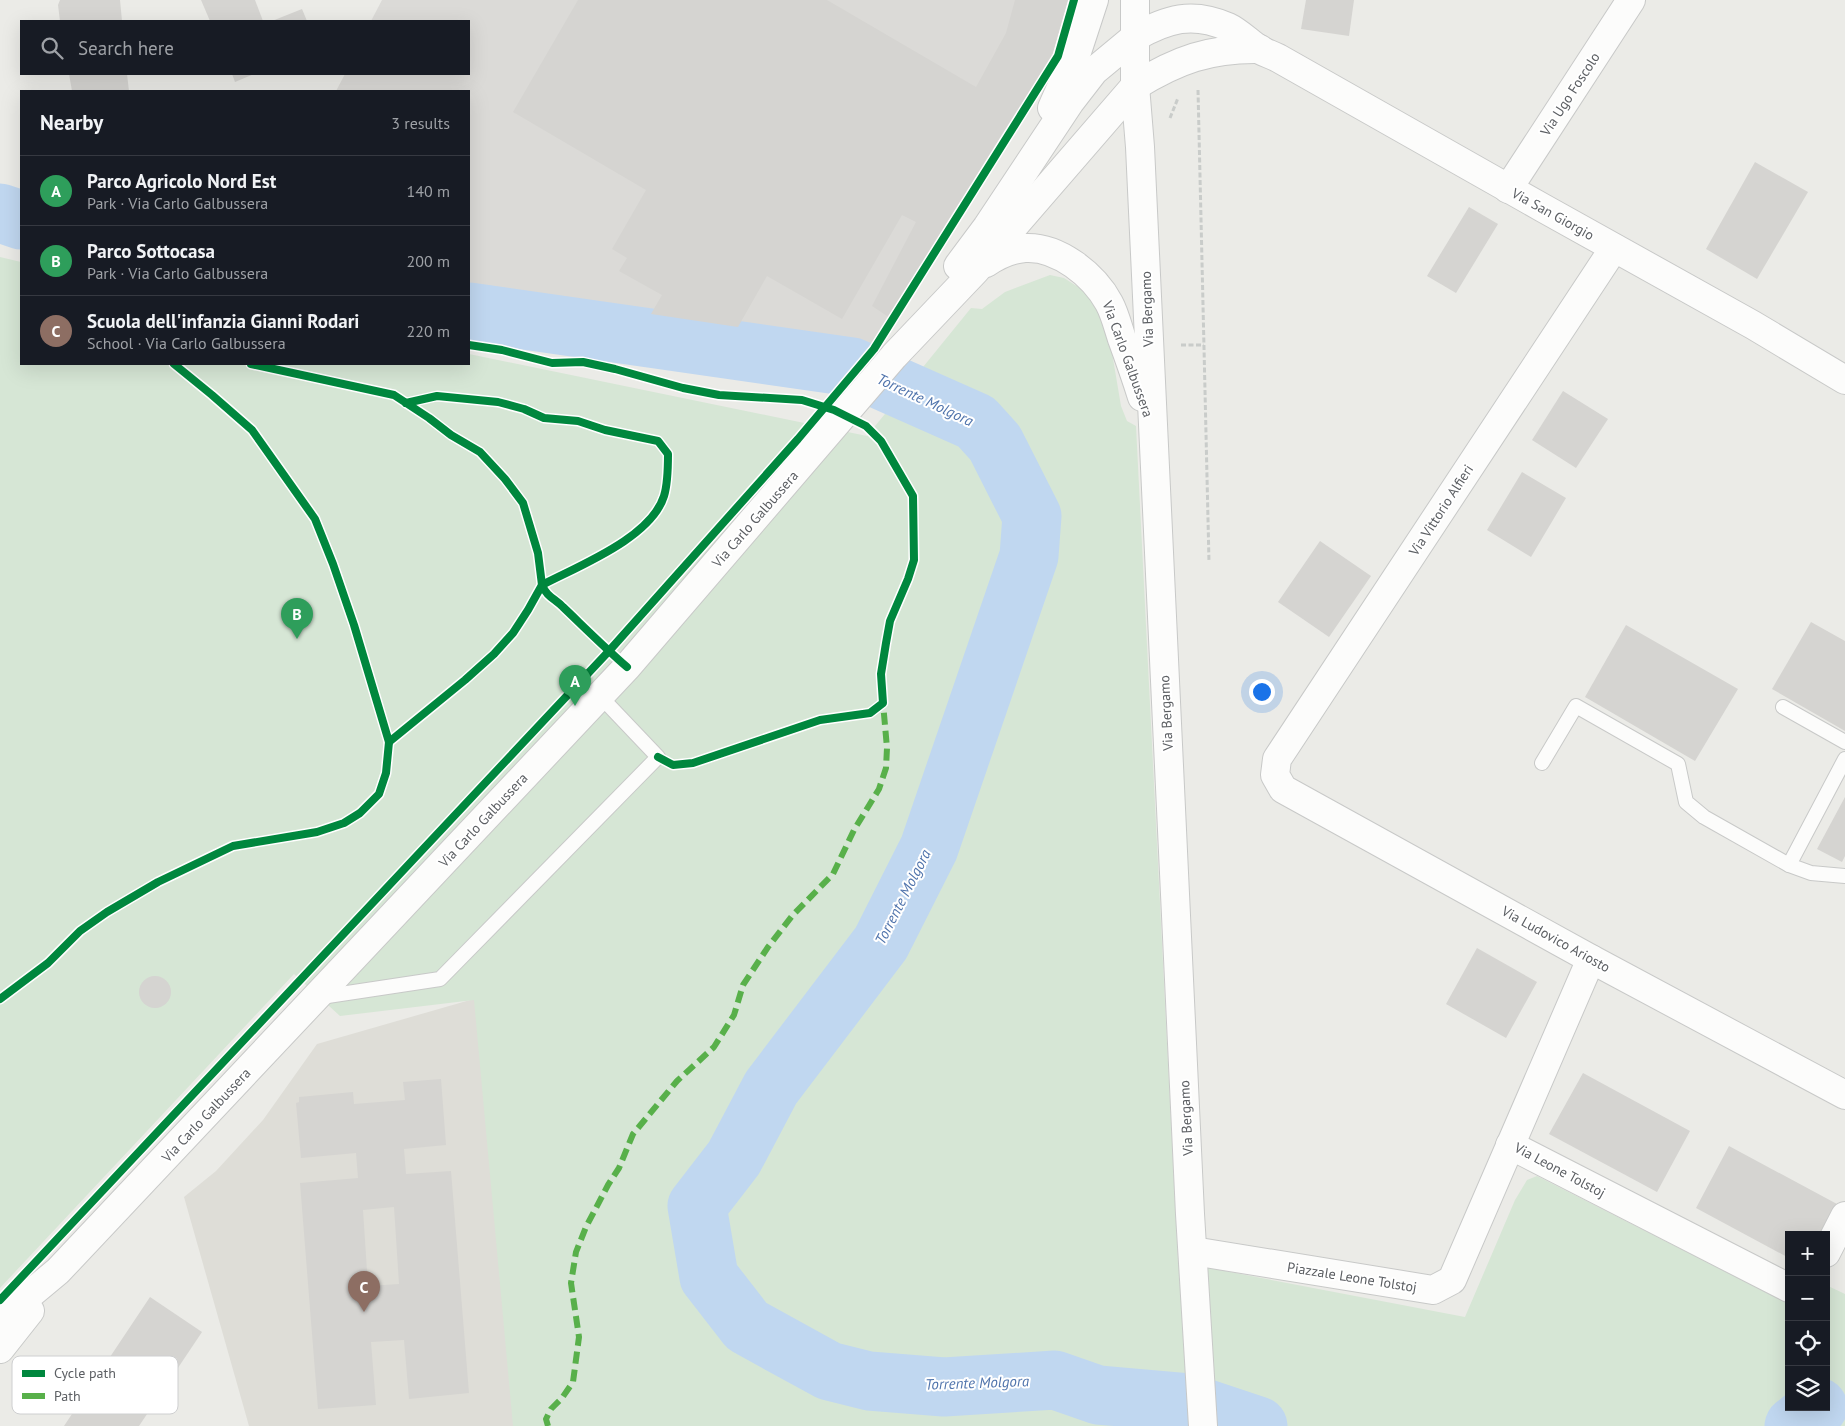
<!DOCTYPE html>
<meta charset="utf-8">
<style>
body{margin:0;font-family:"PT Sans",sans-serif;background:#242831;color:#f1f3f6}
.controls{position:absolute;right:15px;bottom:15px;display:grid;overflow:hidden;border-radius:0px;box-shadow:0 5px 20px #0002}
.controls button{width:45px;height:45px;display:grid;place-items:center;padding:0;border:0;border-bottom:1px solid #363941;background:#171b24;color:#f1f3f6;font:25px sans-serif}
.you{position:absolute;left:1261px;top:691px;width:18px;height:18px;margin:-12px;border:4px solid #fff;border-radius:50%;background:#1a73e8;box-shadow:0 0 0 8px #1a73e833}
.badge{display:grid;place-items:center;width:32px;height:32px;border-radius:50%;background:#8e9091;color:#fff;font-size:16px;font-weight:700}
.pin{position:absolute;translate:-50% -41px;filter:drop-shadow(0 1px 2px #0008)}
.pin::after{content:'';position:absolute;top:26px;width:18px;height:15px;background:inherit;clip-path:polygon(0 0,100% 0,50% 100%)}
.list{margin:0;padding:0;list-style:none}
h2{display:flex;justify-content:space-between;align-items:center;height:65px;margin:0;padding:0 20px;font-size:21px}
h2 small{font-size:16px;font-weight:400;color:#9ea1a6}
.list li{display:grid;grid-template-columns:32px 1fr auto;gap:15px;align-items:center;box-sizing:border-box;height:70px;padding:0 20px;border-top:1px solid #363941}
.list b{display:block;font-size:19px;white-space:nowrap}
.list p{margin:0;font-size:16px;white-space:nowrap;color:#9ea1a6}
.list em{font-size:16px;font-style:normal;color:#9ea1a6}
.icon{flex:none;width:28px;height:28px;fill:none;stroke:currentColor;stroke-width:2;stroke-linecap:round;stroke-linejoin:round}
.map{position:relative;flex:none;width:1845px;height:1426px;overflow:hidden}
.search{position:absolute;background:#171b24;box-shadow:0 5px 20px #0002;left:20px;top:20px;width:450px;height:55px;display:flex;align-items:center;gap:12px;box-sizing:border-box;padding:0 18px;border-radius:0px;color:#9ea1a6;font-size:19px}
.panel{position:absolute;background:#171b24;box-shadow:0 5px 20px #0002;left:20px;top:90px;width:450px;height:275px;border-radius:0px}
.map>svg:first-child{display:block}
</style>
<div class="map">
<svg width="1845" height="1426" viewBox="0 0 1845 1426">
<rect width="100%" height="100%" fill="#ebebe7"/>
<polygon fill="#dbdad7" points="382,0 1068,0 1052,56 872,348 469,286 469,91 336,91 345,74 469,74 469,21 371,21"/>
<polygon fill="#deddd7" points="477,998 524,1426 249,1426 184,1197 216,1171 263,1120 317,1044"/>
<polygon fill="#d6e6d5" points="0,257 21,262 21,364 469,364 469,354 867,436 971,308 982,309 1005,292 1050,275 1064,278 1086,292 1096,304 1108,329 1121,406 1127,421 1136,426 1178,1262 1465,1317 1515,1200 1527,1180 1537,1176 1789,1304 1789,1407 1826,1407 1826,1285 1845,1294 1845,1426 513,1426 474,1000 340,1016 294,974 0,1288"/>
<g fill="none" stroke-linecap="round" stroke-linejoin="round">
<g stroke="#c0d7f0" stroke-width="59">
<polyline points="0,213 21,220"/>
<polyline points="469,312 852,367 976,422 995,443 1032,516 1029,556 929,848 881,943 771,1088 734,1158 697,1206 709,1277 747,1326 829,1371 869,1381 944,1387 1055,1380 1098,1395 1189,1403 1258,1426"/>
<polyline points="1794,1426 1818,1407"/>
</g>
</g>
<g fill="#d5d4d1" fill-rule="evenodd">
<polygon points="60,0 120,0 122,21 60,21 58,5"/>
<polygon points="201,0 255,0 263,21 210,21"/>
<polygon points="578,0 827,0 976,87 1006,33 1015,0 1068,0 1052,56 890,318 872,306 916,222 902,215 842,319 767,276 738,327 651,314 662,295 619,271 627,258 612,249 646,190 513,112"/>
<polygon points="1306,0 1354,0 1349,36 1301,29"/>
<polygon points="302,9 307,21 272,21"/>
<polygon points="69,74 127,74 129,91 72,91"/>
<polygon points="232,74 254,74 235,82"/>
<polygon points="1755,162 1808,192 1757,279 1706,249"/>
<polygon points="1469,207 1498,224 1456,293 1427,276"/>
<polygon points="1563,391 1608,419 1576,468 1532,440"/>
<polygon points="1522,472 1566,498 1531,557 1487,530"/>
<polygon points="1320,541 1371,576 1329,637 1278,602"/>
<polygon points="1811,622 1845,641 1845,731 1772,689"/>
<polygon points="1626,625 1738,689 1695,761 1585,697"/>
<polygon points="1845,797 1845,856 1842,862 1817,849"/>
<polygon points="1477,948 1537,982 1506,1038 1446,1004"/>
<circle cx="155" cy="992" r="16"/>
<polygon points="1583,1073 1690,1131 1657,1192 1549,1134"/>
<path d="M441 1079 446 1145 404 1149 406 1174 451 1171 469 1393 409 1399 404 1340 371 1342 376 1405 318 1409 300 1183 358 1178 356 1153 301 1158 296 1103 299 1102V1097L353 1092 354 1104 405 1100 403 1082ZM394 1207 399 1284 368 1286 363 1210Z"/>
<polygon points="1729,1146 1837,1204 1820,1235 1789,1235 1789,1258 1696,1208"/>
<polygon points="150,1297 202,1332 139,1426 64,1426"/>
</g>
<g fill="none" stroke-linecap="round" stroke-linejoin="round">
<g stroke="#c8c9c8" stroke-width="16">
<g id="service">
<polyline points="1783,707 1845,742"/>
<polyline points="1542,763 1576,706 1678,764 1686,802 1704,817 1789,865 1811,873 1845,876"/>
<polyline points="1789,865 1845,759"/>
<polyline points="321,997 440,979 658,757 600,696"/>
</g>
</g>
<g stroke="#c8c9c8" stroke-width="30">
<g id="minor">
<path d="M1135 37C1167 19 1192 11 1228 27 1239 32 1249 43 1260 50 1266 53 1272 55 1278 58L1543 208 1753 325 1845 380"/>
<path d="M1135 86C1177 60 1210 48 1260 49"/>
<polyline points="1508,189 1631,0"/>
<polyline points="1614,248 1277,759 1275,775 1283,789 1591,959 1845,1095"/>
<polyline points="1510,1145 1789,1288"/>
<polyline points="1193,1251 1433,1290 1452,1280 1591,959"/>
<polyline points="1826,1253 1845,1216"/>
</g>
</g>
<g stroke="#c8c9c8" stroke-width="30">
<g id="tertiary">
<polyline points="1135,0 1135,86 1140,147 1190,1214 1203,1426"/>
<polyline points="1052,108 1078,49 1094,0"/>
<path d="M986 263C998 255 1011 249 1025 248 1058 246 1094 275 1109 303 1115 314 1118 327 1122 339 1129 358 1136 378 1142 397"/>
<polyline points="958,266 987,227 1070,102 1094,71 1135,37"/>
<polyline points="0,1323 28,1296 58,1271 627,667 894,356 975,271 1135,86"/>
<polyline points="0,1349 30,1311"/>
</g>
</g>
<g stroke="#c9ccca" stroke-width="3" stroke-dasharray="5 2.5" stroke-linecap="butt">
<polyline points="1198,90 1209,562"/>
<polyline points="1170,118 1178,98"/>
<polyline points="1181,345 1204,345"/>
</g>
<use href="#service" stroke="#fcfcfb" stroke-width="14"/>
<use href="#minor" stroke="#fcfcfb" stroke-width="28"/>
<use href="#tertiary" stroke="#fcfcfb" stroke-width="28"/>
<polyline stroke="#58b04a" stroke-width="6" stroke-dasharray="12 6" stroke-linecap="butt" points="548,1426 546,1419 551,1409 562,1398 573,1382 579,1337 571,1283 576,1252 586,1227 608,1185 619,1168 633,1134 677,1081 714,1047 734,1015 743,985 768,947 792,916 833,874 854,830 879,789 886,768 887,748 883,703"/>
<g stroke="#fff" stroke-width="11">
<g id="cycleway">
<polyline points="469,345 502,350 552,363 583,362 615,369 683,388 719,395 802,400 834,410 866,426 881,441 913,496 914,560 908,579 890,621 886,643 881,674 883,703 870,713 820,720 693,763 673,765 658,757"/>
<polyline points="174,364 212,395 252,430 315,519 333,564 354,625 389,742"/>
<path d="M406 403 437 396 498 402 524 409 544 418 578 421 605 430 658 441 668 454C668 467 668 483 664 496 651 538 578 566 542 585 547 597 554 598 563 607 584 627 605 648 627 667"/>
<polyline points="0,999 48,963 80,931 107,912 158,882 233,846 317,832 344,823 360,813 379,794 386,773 389,742 465,680 494,654 513,633 528,610 542,585 538,553 523,503 505,479 480,452 451,435 429,418 394,395 251,364"/>
<polyline points="0,1300 609,651 798,439 874,349 1058,56 1074,0"/>
</g>
</g>
<use href="#cycleway" stroke="#00873e" stroke-width="8"/>
</g>
<g text-anchor="middle" stroke-width="4" stroke-linejoin="round" paint-order="stroke">
<g font-size="14" fill="#5c5f63" stroke="#fff">
<text transform="translate(1570 94) rotate(-57)" y="5">Via Ugo Foscolo</text>
<text transform="translate(1553 214) rotate(29)" y="5">Via San Giorgio</text>
<text transform="translate(1147 309) rotate(-92)" y="5">Via Bergamo</text>
<text transform="translate(1128 359) rotate(70)" y="5">Via Carlo Galbussera</text>
<text transform="translate(1441 510) rotate(-57)" y="5">Via Vittorio Alfieri</text>
<text transform="translate(755 519) rotate(-49)" y="5">Via Carlo Galbussera</text>
<text transform="translate(1166 713) rotate(-93)" y="5">Via Bergamo</text>
<text transform="translate(483 820) rotate(-47)" y="5">Via Carlo Galbussera</text>
<text transform="translate(1556 939) rotate(29)" y="5">Via Ludovico Ariosto</text>
<text transform="translate(206 1115) rotate(-47)" y="5">Via Carlo Galbussera</text>
<text transform="translate(1186 1118) rotate(-93)" y="5">Via Bergamo</text>
<text transform="translate(1560 1170) rotate(28)" y="5">Via Leone Tolstoj</text>
<text transform="translate(1352 1277) rotate(9)" y="5">Piazzale Leone Tolstoj</text>
</g>
<g font-size="15" font-style="italic" fill="#5074ac" stroke="#fff">
<text transform="translate(925 400) rotate(25)" y="5">Torrente Molgora</text>
<text transform="translate(903 897) rotate(-63)" y="5">Torrente Molgora</text>
<text transform="translate(977 1383) rotate(-2)" y="5">Torrente Molgora</text>
</g>
</g>
<rect x="12" y="1356" width="166" height="58" rx="8" fill="#fff" stroke="#cecfd0" stroke-width="1"/>
<rect x="22" y="1370" width="23" height="7" fill="#00873e"/>
<rect x="22" y="1393" width="23" height="6" fill="#58b04a"/>
<g font-size="14" fill="#5c5f63">
<text x="54" y="1378">Cycle path</text>
<text x="54" y="1401">Path</text>
</g>
</svg>
<div class="controls">
<button>+</button>
<button>−</button>
<button><svg class="icon" aria-label="locate" viewBox="0 0 24 24"><circle cx="12" cy="12" r="6"/><path d="M12 2v4M12 18v4M2 12h4M18 12h4"/></svg></button>
<button><svg class="icon" aria-label="layers" viewBox="0 0 24 24"><path d="M12 4l9 5-9 5-9-5zM3 14l9 5 9-5"/></svg></button>
</div>
<div class="you"></div>
<div class="pin badge" style="left:575px;top:706px;background:#2e9e5b">A</div>
<div class="pin badge" style="left:297px;top:639px;background:#2e9e5b">B</div>
<div class="pin badge" style="left:364px;top:1312px;background:#8d6e63">C</div>
<div class="search"><svg class="icon" aria-label="search" viewBox="0 0 24 24"><circle cx="10" cy="10" r="6"/><path d="M15 15l6 6"/></svg>Search here</div>
<section class="panel">
<h2>Nearby<small>3 results</small></h2>
<ul class="list">
<li><span class="badge" style="background:#2e9e5b">A</span><div><b>Parco Agricolo Nord Est</b><p>Park · Via Carlo Galbussera</p></div><em>140 m</em></li>
<li><span class="badge" style="background:#2e9e5b">B</span><div><b>Parco Sottocasa</b><p>Park · Via Carlo Galbussera</p></div><em>200 m</em></li>
<li><span class="badge" style="background:#8d6e63">C</span><div><b>Scuola dell'infanzia Gianni Rodari</b><p>School · Via Carlo Galbussera</p></div><em>220 m</em></li>
</ul>
</section>
</div>
